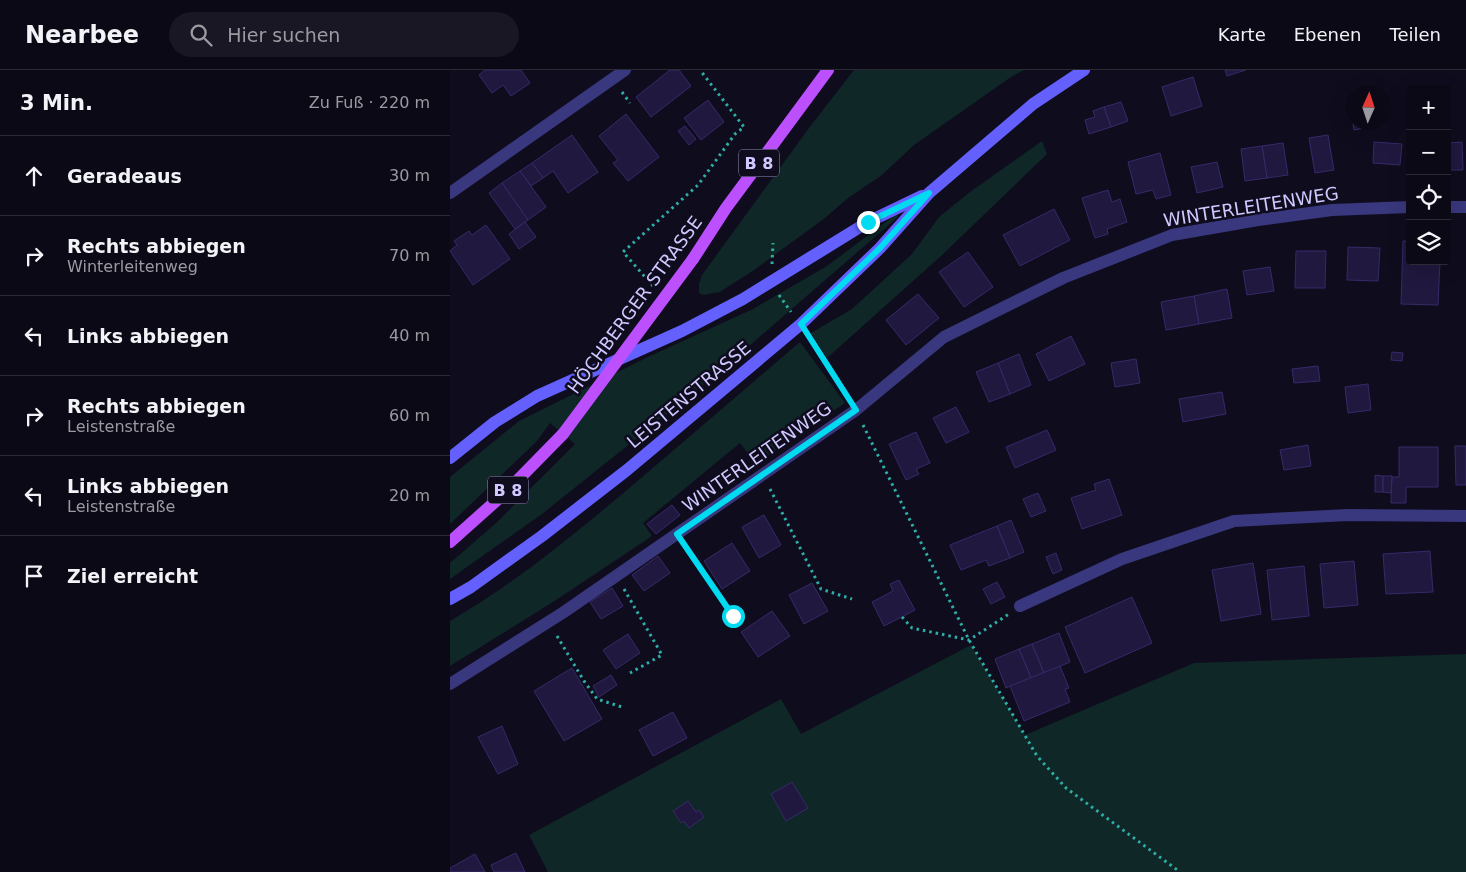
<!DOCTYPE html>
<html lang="de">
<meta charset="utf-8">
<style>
body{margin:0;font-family:"DejaVu Sans",sans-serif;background:#191723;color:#f1f3f6}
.controls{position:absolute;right:15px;top:15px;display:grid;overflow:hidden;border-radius:5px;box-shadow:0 5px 20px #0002}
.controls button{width:45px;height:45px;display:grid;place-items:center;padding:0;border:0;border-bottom:1px solid #2b2a35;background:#0b0916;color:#f1f3f6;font:25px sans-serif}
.compass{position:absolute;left:896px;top:15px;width:45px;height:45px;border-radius:50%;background:#0b0916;box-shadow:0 5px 20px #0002;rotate:3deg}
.stop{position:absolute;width:15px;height:15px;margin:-11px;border:4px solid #01dbf2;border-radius:50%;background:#fff}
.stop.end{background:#01dbf2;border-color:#fff;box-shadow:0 1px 5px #0008}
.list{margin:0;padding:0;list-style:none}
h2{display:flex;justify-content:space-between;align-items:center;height:65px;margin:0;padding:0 20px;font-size:21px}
h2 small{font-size:16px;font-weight:400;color:#9a9aa1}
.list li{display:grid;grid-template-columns:32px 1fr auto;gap:15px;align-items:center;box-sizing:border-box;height:80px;padding:0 20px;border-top:1px solid #2b2a35}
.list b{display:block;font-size:19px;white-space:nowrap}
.list p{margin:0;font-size:16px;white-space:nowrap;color:#9a9aa1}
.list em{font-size:16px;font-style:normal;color:#9a9aa1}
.icon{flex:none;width:28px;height:28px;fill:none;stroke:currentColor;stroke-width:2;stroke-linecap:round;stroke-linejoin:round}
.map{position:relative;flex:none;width:1016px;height:802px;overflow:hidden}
header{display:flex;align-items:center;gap:30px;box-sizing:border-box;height:70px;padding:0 25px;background:#0b0916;border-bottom:1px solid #2b2a35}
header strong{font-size:24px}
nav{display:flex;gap:28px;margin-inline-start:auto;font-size:18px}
.search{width:350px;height:45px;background:#191723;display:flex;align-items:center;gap:12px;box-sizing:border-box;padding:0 18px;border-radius:28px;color:#9a9aa1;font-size:19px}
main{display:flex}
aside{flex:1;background:#0b0916}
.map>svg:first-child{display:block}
</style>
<header>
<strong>Nearbee</strong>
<div class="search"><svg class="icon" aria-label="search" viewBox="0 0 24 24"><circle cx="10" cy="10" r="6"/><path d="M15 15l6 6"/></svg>Hier suchen</div>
<nav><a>Karte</a><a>Ebenen</a><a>Teilen</a></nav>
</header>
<main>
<aside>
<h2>3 Min.<small>Zu Fuß · 220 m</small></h2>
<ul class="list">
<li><svg class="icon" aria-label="ahead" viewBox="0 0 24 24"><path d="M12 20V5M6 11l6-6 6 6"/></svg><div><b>Geradeaus</b></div><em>30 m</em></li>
<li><svg class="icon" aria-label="right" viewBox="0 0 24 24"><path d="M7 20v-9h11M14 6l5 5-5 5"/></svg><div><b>Rechts abbiegen</b><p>Winterleitenweg</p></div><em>70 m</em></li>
<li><svg class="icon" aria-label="left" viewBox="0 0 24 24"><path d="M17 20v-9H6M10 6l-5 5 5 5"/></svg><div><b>Links abbiegen</b></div><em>40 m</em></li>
<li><svg class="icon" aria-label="right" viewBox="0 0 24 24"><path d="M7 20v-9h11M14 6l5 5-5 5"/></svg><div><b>Rechts abbiegen</b><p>Leistenstraße</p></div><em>60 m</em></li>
<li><svg class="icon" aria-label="left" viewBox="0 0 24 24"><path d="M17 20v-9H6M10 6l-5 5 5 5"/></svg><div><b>Links abbiegen</b><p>Leistenstraße</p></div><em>20 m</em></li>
<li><svg class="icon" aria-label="arrive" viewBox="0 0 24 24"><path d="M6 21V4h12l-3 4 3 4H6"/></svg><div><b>Ziel erreicht</b></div></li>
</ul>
</aside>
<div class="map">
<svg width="1016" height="802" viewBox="0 0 1016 802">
<rect width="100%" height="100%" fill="#0f0c1e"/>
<g fill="#0f2727">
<polygon points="404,0 574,0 561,7 464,75 432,105 398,128 375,148 304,200 270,222 254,225 249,223 249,214 252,205 359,58"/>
<polygon points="592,71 597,84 491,186 377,288 361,263 402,239 462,184 489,147 520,122"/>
<polygon points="445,145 448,145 448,147 262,308 92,444 0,509 0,493 45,454 125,374 100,353 87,371 0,454 0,407 69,351 200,286 303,239 377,196"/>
<path d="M350 272 395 333 306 394 290 373 193 453 202 466 106 530 0 596V551C69 511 131 459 191 408 244 363 297 317 350 272Z"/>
<polygon points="521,575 575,665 744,593 1016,584 1016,802 98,802 79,765 331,629 351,664"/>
</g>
<g fill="#20183e" stroke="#362a6a">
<polygon points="35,0 71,0 80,13 61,26 53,15 42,23 29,5"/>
<polygon points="220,0 229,0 241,16 201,47 186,27"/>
<polygon points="775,0 796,0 777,6"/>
<polygon points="743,7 752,36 721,46 712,17"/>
<polygon points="258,30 274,52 251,70 234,48"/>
<polygon points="671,32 678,51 661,57 654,37"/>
<polygon points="654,37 661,57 639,64 635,50 645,47 643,41"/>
<polygon points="176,44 209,87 178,111 163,93 168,90 149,66"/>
<polygon points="902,47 904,47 904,52 918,52 919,57 904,60"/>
<polygon points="235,56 246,69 239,75 228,61"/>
<polygon points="122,65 148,102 118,123 103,101 93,108 82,93"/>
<polygon points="878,65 884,100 865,103 859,68"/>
<polygon points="924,72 952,74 950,95 923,93"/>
<polygon points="1012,72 1013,100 997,100 997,73"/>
<polygon points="833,73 838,105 817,108 812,76"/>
<polygon points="812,76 817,108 795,111 791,79"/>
<polygon points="710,83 721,125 706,129 703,120 686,124 678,92"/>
<polygon points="767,92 773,117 747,123 741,97"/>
<polygon points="82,93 93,108 81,116 70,101"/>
<polygon points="70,101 96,137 78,150 52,113"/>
<polygon points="52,113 78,150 65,159 39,123"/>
<polygon points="658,120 662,132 670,129 677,152 657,159 658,164 645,168 632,128"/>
<polygon points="604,139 620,170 570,196 553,165"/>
<polygon points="75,152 86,167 69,179 59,164"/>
<polygon points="36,155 60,189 23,215 0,181 7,175 4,171 19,161 22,165"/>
<polygon points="953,171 960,171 960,191 990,191 988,235 951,234"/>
<polygon points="898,177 930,178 928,211 897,210"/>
<polygon points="846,181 876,181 875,218 845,218"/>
<polygon points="518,182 543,217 514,237 489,202"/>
<polygon points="820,197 824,221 797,225 793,201"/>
<polygon points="777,219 782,248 749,254 744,226"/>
<polygon points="468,224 489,248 456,275 436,250"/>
<polygon points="744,226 749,254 716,260 711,232"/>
<polygon points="621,266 635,294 599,311 586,284"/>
<polygon points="942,282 953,283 952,291 941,290"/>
<polygon points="569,284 581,315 560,324 548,293"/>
<polygon points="686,289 690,313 665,317 661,293"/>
<polygon points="548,293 560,324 539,332 526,302"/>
<polygon points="868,296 870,311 844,313 842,299"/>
<polygon points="918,314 921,340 898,343 895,317"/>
<polygon points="772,322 776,344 733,352 729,329"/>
<polygon points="506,337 519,362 496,373 483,348"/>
<polygon points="597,360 606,380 565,398 556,377"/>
<polygon points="466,362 480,393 466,399 469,404 456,410 439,374"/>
<polygon points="858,375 861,396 834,400 830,380"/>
<polygon points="1005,376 1016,376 1016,415 1006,415"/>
<polygon points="949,377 988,377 988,417 956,417 956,433 941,433 942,407 949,407"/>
<polygon points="925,405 933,406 933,422 925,422"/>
<polygon points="933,406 942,406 941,423 933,422"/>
<polygon points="659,409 672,445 632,459 621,428 646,420 644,414"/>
<polygon points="588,423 596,441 581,447 573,429"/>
<polygon points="222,435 230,445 206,464 197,454"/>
<polygon points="314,445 331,475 309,488 292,457"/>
<polygon points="561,450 574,482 560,488 547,456"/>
<polygon points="547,456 560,488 539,496 536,490 511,500 500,475"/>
<polygon points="282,473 300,501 272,519 254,491"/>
<polygon points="980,481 983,522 936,524 933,484"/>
<polygon points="606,483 612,500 603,504 596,487"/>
<polygon points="208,486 220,503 194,521 182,505"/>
<polygon points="904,491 908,535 874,538 870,494"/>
<polygon points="803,493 811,544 771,551 762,500"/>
<polygon points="854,496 859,546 822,550 817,500"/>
<polygon points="449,510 465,540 434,556 422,532 443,521 440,514"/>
<polygon points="547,512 555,527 541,534 533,519"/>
<polygon points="362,513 378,541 354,554 339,525"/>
<polygon points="162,518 173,536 151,549 140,532"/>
<polygon points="682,527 702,573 635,603 615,557"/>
<polygon points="322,541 340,566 308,587 291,562"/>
<polygon points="609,563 620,592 594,603 582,574"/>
<polygon points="178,564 190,583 166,599 153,580"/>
<polygon points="582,574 594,603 581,608 569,579"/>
<polygon points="569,579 581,608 556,618 545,589"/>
<polygon points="610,596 619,618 615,619 620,632 574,651 560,616"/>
<polygon points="122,598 152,649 114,671 84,621"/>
<polygon points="161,605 167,615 149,627 143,616"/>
<polygon points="223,642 237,668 203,686 189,660"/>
<polygon points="52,656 68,694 48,704 28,667"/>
<polygon points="342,712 358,738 336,751 321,724"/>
<polygon points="238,731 246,742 249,740 254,747 239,758 234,751 231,753 223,741"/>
<polygon points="66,783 75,802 44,802 41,795"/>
<polygon points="25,784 35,802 0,802 0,798"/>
</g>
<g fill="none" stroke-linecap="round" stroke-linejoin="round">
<g stroke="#2daea6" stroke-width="3" stroke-dasharray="2.5 4" stroke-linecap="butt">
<polyline points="172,22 180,33"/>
<polyline points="322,194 323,173"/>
<polyline points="203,216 173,182 248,115 285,64 294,57 250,0"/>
<polyline points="329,225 341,242"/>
<polyline points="359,267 397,327"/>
<polyline points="413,355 519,570 587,686 616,718 730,802"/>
<polyline points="320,419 371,519 402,529"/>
<polyline points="236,477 283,546"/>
<polyline points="174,519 212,585 180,603"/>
<polyline points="452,547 462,558 519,570 559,544"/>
<polyline points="107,566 134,611 147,629 172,637"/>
</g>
<g stroke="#39377d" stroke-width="12">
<polyline points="0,123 175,0"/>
<polyline points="997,137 1016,137"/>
<polyline points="570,536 672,489 784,451 898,445 1016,446"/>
<polyline points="0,614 114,542 406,340 494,267 613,208 722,165 808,150 882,140 960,137"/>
</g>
<g stroke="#6360fe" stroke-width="12">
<polyline points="0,388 45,352 87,326 232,261 293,229 418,152 472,126"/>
<polyline points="0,529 21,517 92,466 177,400 351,254 430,178 479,123 583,34 634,0"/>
</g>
<g stroke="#bc50fe" stroke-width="12">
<polyline points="243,189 276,138 378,0"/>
<polyline points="0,472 56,422 113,364"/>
</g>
<polyline stroke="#bc50fe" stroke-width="12" points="113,364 243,189"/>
</g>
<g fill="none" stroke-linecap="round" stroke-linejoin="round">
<polyline stroke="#01dbf2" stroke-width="6" points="283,546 227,464 406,340 351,254 430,178 479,123 418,152"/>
</g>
<g text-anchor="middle" stroke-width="5" stroke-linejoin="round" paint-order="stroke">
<g fill="#0f0c1e" stroke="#9590bc" stroke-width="1">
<rect x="289" y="79.5" width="40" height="27" rx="4"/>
<rect x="38" y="406.5" width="40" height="27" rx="4"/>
</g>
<g font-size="16" font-weight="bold" fill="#cfc9ff">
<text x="309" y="99">B 8</text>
<text x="58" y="426">B 8</text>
</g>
<g font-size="18" fill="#cfc9ff" stroke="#0f0c1e">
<text transform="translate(801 137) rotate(-9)" y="6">WINTERLEITENWEG</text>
<text transform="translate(185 235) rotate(-54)" y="6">HÖCHBERGER STRASSE</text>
<text transform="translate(239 325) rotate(-40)" y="6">LEISTENSTRASSE</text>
<text transform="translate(307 387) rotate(-35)" y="6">WINTERLEITENWEG</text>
</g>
</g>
</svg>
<div class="controls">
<button>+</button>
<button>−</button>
<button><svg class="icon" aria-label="locate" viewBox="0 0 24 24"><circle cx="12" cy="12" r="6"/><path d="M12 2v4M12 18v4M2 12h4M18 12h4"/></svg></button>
<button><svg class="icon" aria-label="layers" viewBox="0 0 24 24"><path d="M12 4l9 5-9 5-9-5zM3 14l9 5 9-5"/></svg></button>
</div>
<svg class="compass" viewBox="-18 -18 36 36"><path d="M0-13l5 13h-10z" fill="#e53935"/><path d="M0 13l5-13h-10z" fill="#9a9aa1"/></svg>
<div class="stop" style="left:283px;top:546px"></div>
<div class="stop end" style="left:418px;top:152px"></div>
</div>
</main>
